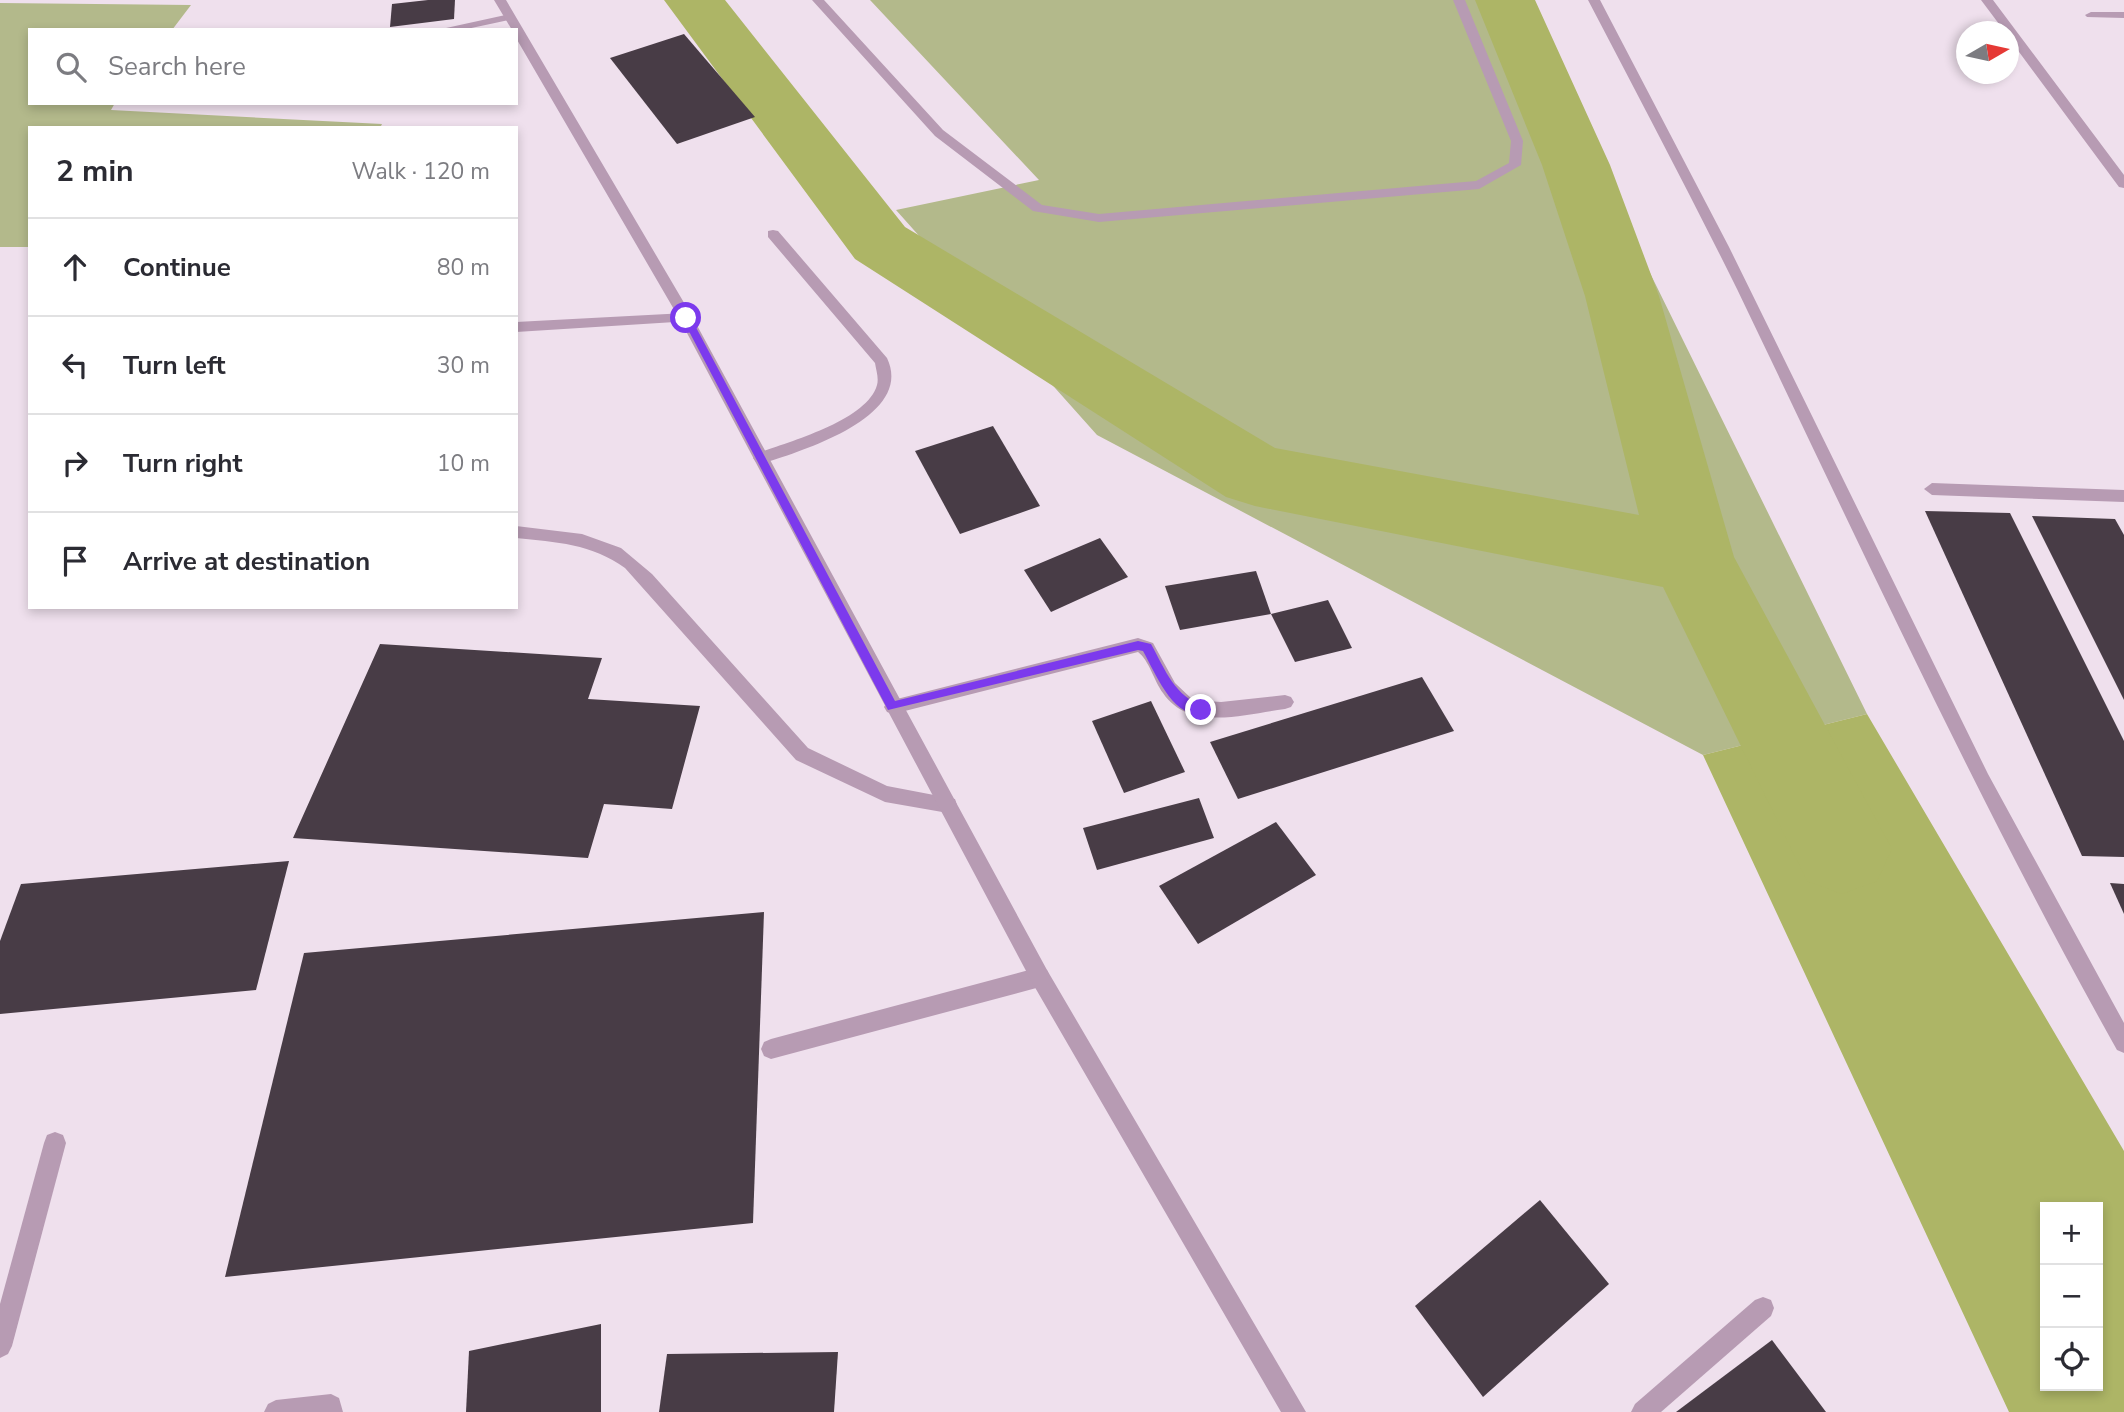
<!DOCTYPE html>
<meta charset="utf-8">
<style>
body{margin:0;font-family:"Nunito Sans",sans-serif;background:#f7f7f7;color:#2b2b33}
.controls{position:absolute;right:21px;bottom:21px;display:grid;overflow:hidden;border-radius:0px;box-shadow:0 4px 10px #0003}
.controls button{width:63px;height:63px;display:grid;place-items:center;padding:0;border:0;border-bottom:2px solid #e1e1e2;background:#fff;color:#2b2b33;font:35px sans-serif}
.compass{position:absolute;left:1956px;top:21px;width:63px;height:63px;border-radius:50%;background:#fff;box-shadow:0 4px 10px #0003;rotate:81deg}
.stop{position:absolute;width:21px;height:21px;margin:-16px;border:5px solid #7c3aed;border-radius:50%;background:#fff}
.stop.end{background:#7c3aed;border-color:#fff;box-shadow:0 2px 7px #0008}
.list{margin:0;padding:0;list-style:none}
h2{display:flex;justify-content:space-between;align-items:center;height:91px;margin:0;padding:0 28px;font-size:30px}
h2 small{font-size:23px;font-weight:400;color:#7c7c81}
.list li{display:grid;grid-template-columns:46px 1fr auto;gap:21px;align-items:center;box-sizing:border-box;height:98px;padding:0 28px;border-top:2px solid #e1e1e2}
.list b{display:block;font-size:26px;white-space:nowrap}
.list em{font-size:23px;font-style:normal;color:#7c7c81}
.icon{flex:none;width:38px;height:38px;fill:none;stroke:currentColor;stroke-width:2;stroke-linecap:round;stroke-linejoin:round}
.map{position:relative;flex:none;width:2124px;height:1412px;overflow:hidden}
.search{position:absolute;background:#fff;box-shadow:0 4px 10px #0003;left:28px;top:28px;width:490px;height:77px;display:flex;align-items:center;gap:18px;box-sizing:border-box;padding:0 24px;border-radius:0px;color:#7c7c81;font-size:26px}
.panel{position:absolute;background:#fff;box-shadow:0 4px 10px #0003;left:28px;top:126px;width:490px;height:483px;border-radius:0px}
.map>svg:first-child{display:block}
</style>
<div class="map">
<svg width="2124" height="1412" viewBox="0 0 2124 1412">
<rect width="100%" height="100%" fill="#efe0ed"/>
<g fill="#b3b98b">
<polygon points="870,0 1521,0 1589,149 1867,714 1703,755 1097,435 896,210 1039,180"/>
<polygon points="0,3 191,5 172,30 30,30 30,103 115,103 111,110 382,124 380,128 30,128 30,247 0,247"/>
</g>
<path fill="#adb566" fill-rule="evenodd" d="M1867 714 2124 1151V1412H2009L1703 755ZM2045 1207H2098V1386H2045Z"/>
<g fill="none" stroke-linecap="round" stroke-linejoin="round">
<polygon fill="#adb566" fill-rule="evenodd" points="664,0 725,0 905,227 1275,448 1639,515 1585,296 1542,165 1475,0 1535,0 1610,165 1659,296 1734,557 1892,849 1877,881 1842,894 1807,881 1663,587 1255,506 1226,497 855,259"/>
</g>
<g fill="#483c46">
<polygon points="428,0 455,0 454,19 390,27 392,4"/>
<polygon points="684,34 755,117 677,144 610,58"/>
<polygon points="993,426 1040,506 960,534 915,451"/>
<polygon points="1925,511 2010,513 2124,741 2124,857 2082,856"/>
<polygon points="2032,516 2115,519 2124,535 2124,700"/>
<polygon points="1100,538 1128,577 1051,612 1024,570"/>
<polygon points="1256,571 1271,614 1180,630 1165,586"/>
<polygon points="1328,600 1352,648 1295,662 1271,614"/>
<polygon points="380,644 602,658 588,699 700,706 672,809 604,804 588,858 293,838"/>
<polygon points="1422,677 1454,731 1238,799 1210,742"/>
<polygon points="1151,701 1185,772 1124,793 1092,721"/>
<polygon points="1199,798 1214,838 1097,870 1083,828"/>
<polygon points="1276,822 1316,875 1198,944 1159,886"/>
<polygon points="289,861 256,990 0,1014 0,941 21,884"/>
<polygon points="2110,883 2124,884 2124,914"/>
<polygon points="764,912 753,1223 225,1277 304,953"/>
<polygon points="1540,1200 1609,1284 1483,1397 1415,1306"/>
<polygon points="601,1324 601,1412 466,1412 469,1351"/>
<polygon points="1772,1340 1826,1412 1676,1412"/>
<polygon points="838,1352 834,1412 659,1412 667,1354"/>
</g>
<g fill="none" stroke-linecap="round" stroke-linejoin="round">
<g fill="#b79bb3" fill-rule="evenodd">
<path d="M1588 0H1600L1729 247 1988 774 2124 1023V1053L2117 1050C1978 802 1860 545 1737 289 1689 192 1638 96 1588 0Z"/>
<polygon points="1981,0 1993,0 2124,175 2124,188 2119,187 2008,37 2008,32 2005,32"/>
<polygon points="2091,12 2124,12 2124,18 2087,17 2085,15"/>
<polygon points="510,14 514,15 514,19 462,30 437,30"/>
<path d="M773 230 778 231 887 358C915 417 801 451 761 464L756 462 753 458 756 454C787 442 867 421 877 385 879 378 876 370 875 363L768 237V231Z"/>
<polygon points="686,313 693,318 691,321 516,332 516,322"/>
<polygon points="1932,483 2124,490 2124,502 1932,495 1924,489"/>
<path d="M516 526 582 534 621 548 652 574 808 748 887 786 955 799 957 805 955 811 948 813 885 802 796 760 625 568C592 544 556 542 516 538Z"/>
<path d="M1138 638 1153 643 1175 683 1193 700 1221 702 1285 695 1291 697 1294 702 1291 707 1285 709C1246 714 1189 732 1163 693 1154 681 1149 660 1138 652L893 714 887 712 884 707 887 702 893 700Z"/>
<polygon points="1040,967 1047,970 1050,977 1047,984 1040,987 771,1059 764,1056 761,1049 764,1042 771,1039"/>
<polygon points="55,1132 63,1135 66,1143 12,1346 8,1354 0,1358 0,1304 44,1143 47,1135"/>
<polygon points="1763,1297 1771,1300 1774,1308 1771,1316 1661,1412 1631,1412 1635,1404 1755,1300"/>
<polygon points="331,1394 339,1398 343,1412 264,1412 268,1404 276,1400"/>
</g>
<g fill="#b79bb3" fill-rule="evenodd">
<polygon points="494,0 506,0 693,318 1047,970 1306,1412 1281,1412 1033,984 679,318 516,38 516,30 512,30"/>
<polygon points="812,0 824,0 943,130 1042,205 1099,214 1476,181 1509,163 1511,141 1453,0 1465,0 1523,141 1521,165 1479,189 1099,222 1033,211 935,136"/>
</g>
</g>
<path fill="#7c3aed" d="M686 315 691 318 895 701 1138 641 1151 644C1166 671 1174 696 1205 707V714C1173 720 1156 674 1143 651L1138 650 888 710 682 318Z"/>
</svg>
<div class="controls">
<button>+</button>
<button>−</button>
<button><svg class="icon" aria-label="locate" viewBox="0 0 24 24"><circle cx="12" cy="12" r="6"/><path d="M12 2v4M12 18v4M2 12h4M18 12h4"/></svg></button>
</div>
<svg class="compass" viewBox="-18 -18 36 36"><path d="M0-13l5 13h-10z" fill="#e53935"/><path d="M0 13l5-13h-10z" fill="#7c7c81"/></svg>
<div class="stop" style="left:686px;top:318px"></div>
<div class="stop end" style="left:1201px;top:710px"></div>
<div class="search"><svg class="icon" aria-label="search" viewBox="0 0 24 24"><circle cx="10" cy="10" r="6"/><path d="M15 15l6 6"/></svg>Search here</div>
<section class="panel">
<h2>2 min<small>Walk · 120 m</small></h2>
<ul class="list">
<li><svg class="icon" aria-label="ahead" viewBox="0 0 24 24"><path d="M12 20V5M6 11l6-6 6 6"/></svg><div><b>Continue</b></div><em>80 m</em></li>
<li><svg class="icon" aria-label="left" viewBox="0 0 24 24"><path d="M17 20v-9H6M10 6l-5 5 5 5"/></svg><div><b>Turn left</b></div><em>30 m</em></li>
<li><svg class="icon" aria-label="right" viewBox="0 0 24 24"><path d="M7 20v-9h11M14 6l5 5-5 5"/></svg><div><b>Turn right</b></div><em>10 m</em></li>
<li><svg class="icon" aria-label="arrive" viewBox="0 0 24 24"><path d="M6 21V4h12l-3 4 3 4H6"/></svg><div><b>Arrive at destination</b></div></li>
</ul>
</section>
</div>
